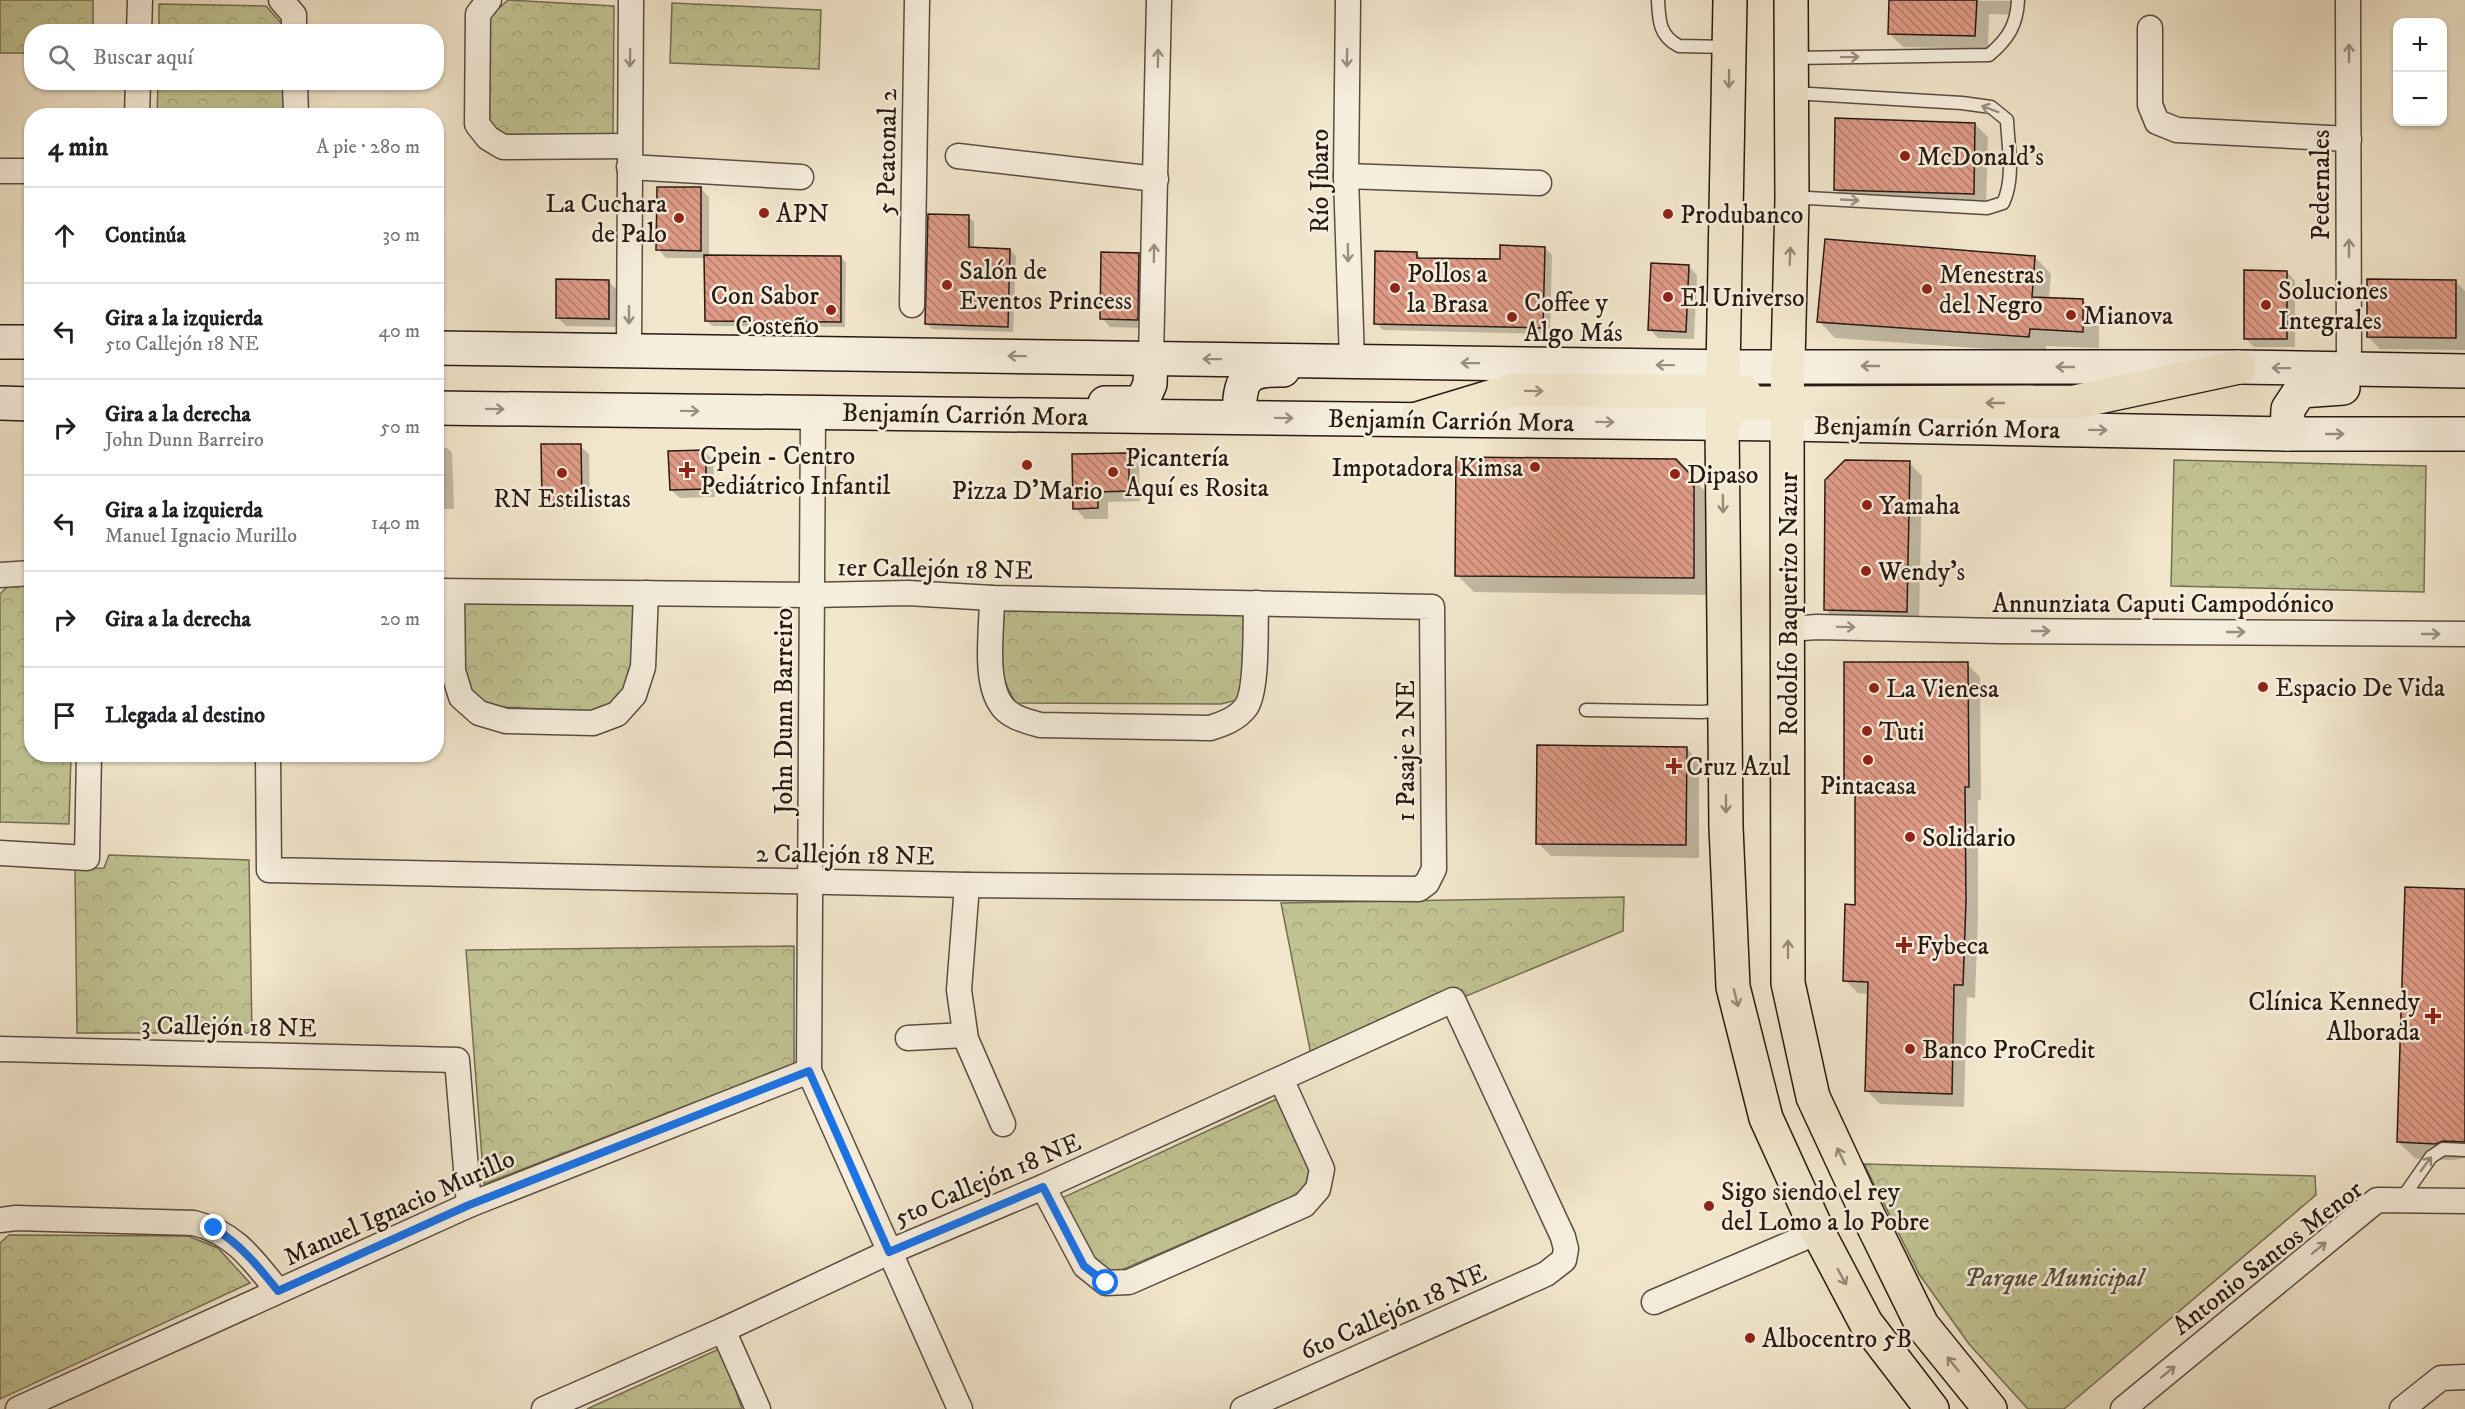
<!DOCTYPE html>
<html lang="es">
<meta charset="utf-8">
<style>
body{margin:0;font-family:"IM FELL DW Pica",serif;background:#f2f2f2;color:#202124}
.controls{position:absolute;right:18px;top:18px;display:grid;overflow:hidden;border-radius:12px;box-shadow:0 2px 4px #0004}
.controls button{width:54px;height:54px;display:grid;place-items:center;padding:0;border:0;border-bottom:2px solid #e0e0e0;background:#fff;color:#202124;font:30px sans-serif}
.stop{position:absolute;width:18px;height:18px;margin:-14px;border:4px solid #1a73e8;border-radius:50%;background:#fff}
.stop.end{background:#1a73e8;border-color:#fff;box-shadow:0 2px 6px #0008}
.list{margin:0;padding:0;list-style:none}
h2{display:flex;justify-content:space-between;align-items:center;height:78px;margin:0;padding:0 24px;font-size:26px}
h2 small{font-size:20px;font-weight:400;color:#757577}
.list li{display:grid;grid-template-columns:39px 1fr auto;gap:18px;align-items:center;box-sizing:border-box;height:96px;padding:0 24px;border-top:2px solid #e0e0e0}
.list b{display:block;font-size:22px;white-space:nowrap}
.list p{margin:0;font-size:20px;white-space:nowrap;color:#757577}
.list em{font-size:20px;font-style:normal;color:#757577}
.icon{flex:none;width:33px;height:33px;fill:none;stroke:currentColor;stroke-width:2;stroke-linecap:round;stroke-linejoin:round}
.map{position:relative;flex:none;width:2465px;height:1409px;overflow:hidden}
.search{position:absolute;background:#fff;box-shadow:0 2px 4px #0004;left:24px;top:24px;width:420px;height:66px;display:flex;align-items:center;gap:15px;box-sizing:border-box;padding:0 21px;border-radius:24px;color:#757577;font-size:22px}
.panel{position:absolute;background:#fff;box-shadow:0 2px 4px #0004;left:24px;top:108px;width:420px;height:654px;border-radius:24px}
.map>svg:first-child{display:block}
</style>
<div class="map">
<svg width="2465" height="1409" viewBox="0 0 2465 1409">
<defs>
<pattern id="park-crowns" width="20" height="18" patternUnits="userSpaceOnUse" patternTransform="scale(1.5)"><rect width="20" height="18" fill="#c1c393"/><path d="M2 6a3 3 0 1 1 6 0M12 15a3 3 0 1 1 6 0" fill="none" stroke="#a6a77e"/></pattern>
<pattern id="building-back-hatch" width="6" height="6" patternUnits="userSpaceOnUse" patternTransform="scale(1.5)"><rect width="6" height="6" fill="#de9a86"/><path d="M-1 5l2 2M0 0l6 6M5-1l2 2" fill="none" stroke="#b47d6c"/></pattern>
</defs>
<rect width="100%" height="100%" fill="#f2e6cc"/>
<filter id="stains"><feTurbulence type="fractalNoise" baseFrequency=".00333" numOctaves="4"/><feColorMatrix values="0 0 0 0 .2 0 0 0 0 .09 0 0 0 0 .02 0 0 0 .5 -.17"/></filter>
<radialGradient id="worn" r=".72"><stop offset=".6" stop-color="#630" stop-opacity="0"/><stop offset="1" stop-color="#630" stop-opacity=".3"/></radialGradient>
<g fill="url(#park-crowns)" stroke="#746e53" stroke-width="1.5">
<polygon points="0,0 93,0 93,31 32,32 31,53 0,53"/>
<polygon points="508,0 614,6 613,138 509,138 485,120 487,19"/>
<polygon points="672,3 821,10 819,69 670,63"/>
<polygon points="159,4 266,6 282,24 282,31 159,32"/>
<polygon points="158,83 283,83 284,115 157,116"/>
<polygon points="2174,460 2426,466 2424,592 2171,586"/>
<polygon points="31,586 32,754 71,755 69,824 0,822 0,594 7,587"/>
<polygon points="639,599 637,669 625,693 601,712 502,707 485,702 464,684 459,600"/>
<path d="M1000 605 1249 612 1242 680 1237 700 1221 704 1016 703C995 672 1000 641 1000 605Z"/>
<polygon points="109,855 249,860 252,1033 77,1033 75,869 104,868"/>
<polygon points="1624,897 1623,931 1312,1060 1281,903"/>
<polygon points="794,946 794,1064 484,1184 466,950"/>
<polygon points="1281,1097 1310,1161 1309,1178 1300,1193 1117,1272 1105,1268 1087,1255 1062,1198"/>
<polygon points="1864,1164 2315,1176 2316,1195 2064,1409 2028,1409 1969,1344 1919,1274"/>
<polygon points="9,1235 188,1236 218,1248 250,1283 0,1399 0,1243"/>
<polygon points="721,1348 742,1409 587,1409"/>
</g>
<g fill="#0003">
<polygon points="1891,0 2015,1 2026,0 2022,15 1989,14 1988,49 1903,47 1890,34"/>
<polygon points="1975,124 1988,137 1986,207 1849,203 1836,190"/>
<polygon points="701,189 709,197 709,257 841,257 846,263 845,327 712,326 706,320 706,258 666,258 658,249"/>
<polygon points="968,217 974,222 974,249 1010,250 1016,256 1013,332 932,329 926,323"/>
<polygon points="1545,248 1552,255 1550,334 1383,330 1376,323 1416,253 1422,259 1501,261"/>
<polygon points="1138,255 1147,263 1146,328 1110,327 1102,318"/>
<polygon points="2035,257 2051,274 2049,299 2083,300 2099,317 2099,348 2046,346 2046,353 1835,338 1819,321"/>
<polygon points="1688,266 1697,275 1694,339 1658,338 1650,329"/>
<polygon points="2287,272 2295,281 2295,347 2254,347 2245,338"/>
<polygon points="608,281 617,290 616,327 566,326 557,317"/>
<polygon points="2456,282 2465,291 2465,350 2380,349 2368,337"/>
<polygon points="580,446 589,454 590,509 552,509 544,501"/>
<polygon points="436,448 447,448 452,453 454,509 436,509"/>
<polygon points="704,451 713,460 715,497 680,498 671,490"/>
<polygon points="1128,454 1139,465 1140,501 1108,502 1108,519 1085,519 1075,508"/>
<polygon points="1675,461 1711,497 1711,595 1474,592 1457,575"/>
<polygon points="1909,463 1922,476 1919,624 1839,623 1826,610"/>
<polygon points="1967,664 1980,677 1981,800 1978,800 1978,916 1975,998 1967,997 1964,1107 1880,1104 1867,1091 1870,994 1858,993 1845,980 1856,906 1856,797 1845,786"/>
<polygon points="1686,748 1699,761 1699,858 1551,856 1538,843"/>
<polygon points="2465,891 2465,1158 2454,1160 2416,1159 2398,1142"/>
</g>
<g fill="url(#building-back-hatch)" stroke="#281a13" stroke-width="1.5">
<polygon points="1889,0 1977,0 1975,36 1888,34"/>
<polygon points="1835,118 1975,123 1974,194 1834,190"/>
<polygon points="657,187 701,187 701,251 656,250"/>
<polygon points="928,214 969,215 969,247 1010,249 1008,327 925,324"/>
<polygon points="1825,239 2035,256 2032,297 2083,299 2083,332 2030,329 2029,337 1817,322"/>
<polygon points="1500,245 1545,247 1543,328 1374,324 1375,251 1417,252 1417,258 1500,259"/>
<polygon points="1101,252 1139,253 1138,320 1100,319"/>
<polygon points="704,255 841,256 841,322 705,321"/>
<polygon points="1651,263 1689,265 1686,332 1648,330"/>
<polygon points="2244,270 2287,271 2287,339 2244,339"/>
<polygon points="556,279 609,280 609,319 556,318"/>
<polygon points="2367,279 2456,280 2456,338 2367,337"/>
<polygon points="541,444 581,444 582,501 542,501"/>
<polygon points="705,450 707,489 670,490 668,451"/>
<polygon points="1129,453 1129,491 1098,492 1098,508 1073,509 1072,454"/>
<polygon points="1456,457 1676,459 1694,478 1694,578 1455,576"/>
<polygon points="1845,460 1910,461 1907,612 1824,610 1825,480"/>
<polygon points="1844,662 1968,662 1969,787 1965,787 1966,902 1963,985 1954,985 1952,1094 1865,1091 1868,982 1843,981 1845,904 1855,905 1855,787 1844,787"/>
<polygon points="1537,745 1687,747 1686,845 1536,844"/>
<polygon points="2405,887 2465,889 2465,1142 2443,1141 2436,1144 2397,1142"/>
</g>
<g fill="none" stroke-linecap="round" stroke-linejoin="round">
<g stroke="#5a4d41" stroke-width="15">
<g id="lane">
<path d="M1658 0C1659 20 1659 36 1679 46L1728 47"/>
<path d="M1793 58 1989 55C2008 39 2017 25 2018 0"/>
<path d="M1793 93 1962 103 1991 107 2007 120C2008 147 2015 178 2003 203L1987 208 1808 198 1793 200"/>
<polyline points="1586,710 1702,712 1724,710"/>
<polyline points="2401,1200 2431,1157 2443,1149 2465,1150"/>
</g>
</g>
<g stroke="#5a4d41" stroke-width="27">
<g id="street">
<polyline points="281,0 294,15 294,32"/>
<polyline points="489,0 478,14 477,124 488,138 503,147 629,146"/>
<polyline points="1348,0 1346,176 1352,361"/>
<polyline points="2348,0 2349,369"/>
<polyline points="2150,28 2150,105 2157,122 2177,130 2349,139"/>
<polyline points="139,32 140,0"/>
<polyline points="295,82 296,116"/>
<polyline points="137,116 138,82"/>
<polyline points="958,156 1156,179"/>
<polyline points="629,167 801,177"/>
<polyline points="0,171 32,171"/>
<polyline points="1346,176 1539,183"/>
<polyline points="912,305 917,0"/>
<polyline points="629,351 631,0"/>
<polyline points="1151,358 1159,0"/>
<polyline points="813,413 809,1071 960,1409"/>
<polyline points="0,575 32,573"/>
<polyline points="452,592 453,671 461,697 479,713 506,721 593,723 617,714 634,695 643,667 646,593"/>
<path d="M992 598C992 628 984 678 1000 703 1008 717 1026 721 1040 725L1210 728C1223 724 1237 719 1246 707 1258 690 1255 626 1256 603"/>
<polyline points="1788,629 1817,627 2000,631 2465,634"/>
<polyline points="268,754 269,870 967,885 1419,889 1427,883 1434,869 1432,607 992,598 908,593 812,595 436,591"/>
<polyline points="0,853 87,858 89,754"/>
<polyline points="967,885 959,990 966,1039 1003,1124"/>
<polyline points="908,1038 965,1035"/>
<polyline points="0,1049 457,1060 469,1205"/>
<polyline points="1043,1187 1085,1266 1106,1283 1129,1282 1304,1205 1318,1189 1322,1169 1281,1079"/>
<path d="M0 1220 16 1218 194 1223C235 1233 253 1260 278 1291"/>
<polyline points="1654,1302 1818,1232"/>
<polyline points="723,1330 758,1409"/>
<polyline points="18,1409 469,1205 809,1071"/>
<polyline points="544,1409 723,1330 889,1252 1043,1187 1453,1000 1563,1237 1566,1249 1564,1260 1546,1274 1243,1409"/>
<polyline points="2123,1409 2377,1200 2465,1201"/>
<polyline points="2402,1409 2441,1378 2465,1377"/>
</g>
</g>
<g stroke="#281a13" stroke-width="36">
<g id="secondary">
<polyline points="0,342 32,342"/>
<polyline points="436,348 1737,367 2239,367 2465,371"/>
<polyline points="0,403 32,404"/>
<polyline points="1105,403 1133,403 1143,400 1150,384 1151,358"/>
<polyline points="436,408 1787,424 2287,434 2465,434"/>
<path d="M1239 417C1240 380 1243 369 1283 370"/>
<polyline points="2287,434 2288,409 2300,391 2343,388"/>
</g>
</g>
<g stroke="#281a13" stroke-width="36">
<g id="primary">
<polyline points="1730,0 1722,424 1726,827 1733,987 1766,1118 1818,1232 1866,1323 1932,1409"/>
<polyline points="1791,0 1792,200 1787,403 1788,983 1813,1097 1866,1211 1922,1325 1990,1409"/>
<polyline points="1417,419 1513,390 1744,392"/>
<polyline points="1722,424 1732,408 1745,403 2075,402 2239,367"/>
</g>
</g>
<use href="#lane" stroke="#f7efde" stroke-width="12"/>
<use href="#street" stroke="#f7efde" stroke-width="24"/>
<use href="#secondary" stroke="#f7efde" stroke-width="33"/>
<use href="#primary" stroke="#f2e6cc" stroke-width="33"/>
</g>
<defs><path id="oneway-shaft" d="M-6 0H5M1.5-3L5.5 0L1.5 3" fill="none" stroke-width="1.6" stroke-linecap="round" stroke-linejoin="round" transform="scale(1.5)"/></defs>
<g stroke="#9a8f83">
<use href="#oneway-shaft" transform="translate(2349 53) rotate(-90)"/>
<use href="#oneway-shaft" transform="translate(1850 57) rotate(-1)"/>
<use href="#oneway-shaft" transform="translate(630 58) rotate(91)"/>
<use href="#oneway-shaft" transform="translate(1158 58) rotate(-89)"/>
<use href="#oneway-shaft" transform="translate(1347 58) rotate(91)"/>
<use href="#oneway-shaft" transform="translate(1990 109) rotate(-160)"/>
<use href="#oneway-shaft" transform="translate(1850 200) rotate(3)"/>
<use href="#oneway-shaft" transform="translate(2349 248) rotate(-90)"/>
<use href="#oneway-shaft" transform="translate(1154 253) rotate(-89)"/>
<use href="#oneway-shaft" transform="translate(1348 253) rotate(89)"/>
<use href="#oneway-shaft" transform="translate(629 315) rotate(90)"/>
<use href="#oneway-shaft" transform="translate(1017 356) rotate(-179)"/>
<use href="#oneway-shaft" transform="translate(1212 359) rotate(-179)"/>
<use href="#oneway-shaft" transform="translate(1470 363) rotate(-179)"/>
<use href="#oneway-shaft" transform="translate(1665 365) rotate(-179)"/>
<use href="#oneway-shaft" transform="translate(1870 366) rotate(-180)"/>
<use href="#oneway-shaft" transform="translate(2065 367) rotate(-180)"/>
<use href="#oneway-shaft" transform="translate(2281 368) rotate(-179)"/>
<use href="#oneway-shaft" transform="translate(495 409) rotate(1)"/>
<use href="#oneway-shaft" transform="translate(690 411) rotate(1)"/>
<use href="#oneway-shaft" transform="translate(1284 418) rotate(1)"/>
<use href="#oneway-shaft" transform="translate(1605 422) rotate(1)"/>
<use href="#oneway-shaft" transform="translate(2098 430) rotate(1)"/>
<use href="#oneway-shaft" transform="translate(2335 434)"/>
<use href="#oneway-shaft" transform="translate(1846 627) rotate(1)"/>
<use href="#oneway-shaft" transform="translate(2041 631)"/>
<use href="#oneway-shaft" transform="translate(2236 632)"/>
<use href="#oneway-shaft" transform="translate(2431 634)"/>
<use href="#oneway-shaft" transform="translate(2426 1164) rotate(-53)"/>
<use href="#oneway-shaft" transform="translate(2319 1248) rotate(-39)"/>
<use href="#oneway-shaft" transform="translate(2168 1372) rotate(-39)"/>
</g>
<g stroke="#978a79">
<use href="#oneway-shaft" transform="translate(1729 79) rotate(91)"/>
<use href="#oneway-shaft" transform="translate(1790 256) rotate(-88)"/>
<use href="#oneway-shaft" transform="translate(1534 391) rotate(1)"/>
<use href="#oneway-shaft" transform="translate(1995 403) rotate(180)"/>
<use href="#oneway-shaft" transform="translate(1723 504) rotate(89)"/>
<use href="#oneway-shaft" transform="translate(1726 804) rotate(90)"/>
<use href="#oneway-shaft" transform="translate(1788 949) rotate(-90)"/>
<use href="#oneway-shaft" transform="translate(1736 998) rotate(76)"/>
<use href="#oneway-shaft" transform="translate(1841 1156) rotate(-115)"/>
<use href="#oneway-shaft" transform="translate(1842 1277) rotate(62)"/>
<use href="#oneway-shaft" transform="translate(1953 1364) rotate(-129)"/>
</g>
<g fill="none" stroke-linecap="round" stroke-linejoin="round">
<path stroke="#1a73e8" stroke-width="8" d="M214 1228C241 1245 258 1266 278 1291L469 1205 809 1071 889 1252 1043 1187 1084 1266 1106 1283"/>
</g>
<g fill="#8f2418" stroke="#f7efde" stroke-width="2">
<circle cx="1905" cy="156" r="6"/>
<circle cx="764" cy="213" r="6"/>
<circle cx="1668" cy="214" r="6"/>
<circle cx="679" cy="218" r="6"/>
<circle cx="947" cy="285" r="6"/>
<circle cx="1395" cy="288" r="6"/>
<circle cx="1927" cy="289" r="6"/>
<circle cx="1668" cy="297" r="6"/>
<circle cx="2266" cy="305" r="6"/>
<circle cx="831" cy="310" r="6"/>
<circle cx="2071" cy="315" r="6"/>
<circle cx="1512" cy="317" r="6"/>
<circle cx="1027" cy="465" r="6"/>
<circle cx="1535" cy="467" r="6"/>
<path d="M684 461h6v6h6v6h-6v6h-6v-6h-6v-6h6z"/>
<circle cx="1113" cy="472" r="6"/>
<circle cx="562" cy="473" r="6"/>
<circle cx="1675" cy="474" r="6"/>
<circle cx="1867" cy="505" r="6"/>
<circle cx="1866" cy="571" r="6"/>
<circle cx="2263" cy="687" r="6"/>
<circle cx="1874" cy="688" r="6"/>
<circle cx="1867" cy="731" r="6"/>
<circle cx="1868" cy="760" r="6"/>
<path d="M1671 757h6v6h6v6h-6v6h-6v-6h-6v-6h6z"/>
<circle cx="1910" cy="837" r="6"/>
<path d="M1901 936h6v6h6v6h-6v6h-6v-6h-6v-6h6z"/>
<path d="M2430 1007h6v6h6v6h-6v6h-6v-6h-6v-6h6z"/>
<circle cx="1910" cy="1049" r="6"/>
<circle cx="1709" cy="1206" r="6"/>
<circle cx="1750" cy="1338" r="6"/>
</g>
<g text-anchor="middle" stroke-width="5" stroke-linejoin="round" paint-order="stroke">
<g font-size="26" fill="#281a13" stroke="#f7efde">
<text transform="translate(886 152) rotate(-89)" y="9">5 Peatonal 2</text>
<text transform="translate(1319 181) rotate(-90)" y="9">Río Jíbaro</text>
<text transform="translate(2320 185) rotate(-90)" y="9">Pedernales</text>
<text transform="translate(965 414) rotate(1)" y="9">Benjamín Carrión Mora</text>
<text transform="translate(1451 420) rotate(1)" y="9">Benjamín Carrión Mora</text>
<text transform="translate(1937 427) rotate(1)" y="9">Benjamín Carrión Mora</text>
<text transform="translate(935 568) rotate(1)" y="9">1er Callejón 18 NE</text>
<text x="2163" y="612">Annunziata Caputi Campodónico</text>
<text transform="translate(1788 604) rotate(-90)" y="9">Rodolfo Baquerizo Nazur</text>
<text transform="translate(783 711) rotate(-90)" y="9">John Dunn Barreiro</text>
<text transform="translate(1405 751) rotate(-90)" y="9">1 Pasaje 2 NE</text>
<text transform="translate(845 854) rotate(1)" y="9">2 Callejón 18 NE</text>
<text transform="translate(229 1026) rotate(1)" y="9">3 Callejón 18 NE</text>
<text transform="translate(987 1179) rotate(-23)" y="9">5to Callejón 18 NE</text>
<text transform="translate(399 1207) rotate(-24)" y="9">Manuel Ignacio Murillo</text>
<text transform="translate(2267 1257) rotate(-38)" y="9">Antonio Santos Menor</text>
<text transform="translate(1393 1311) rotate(-24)" y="9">6to Callejón 18 NE</text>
</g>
<g font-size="26" fill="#281a13" stroke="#f7efde" text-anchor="start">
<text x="1917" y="165">McDonald's</text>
<text x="667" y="212" text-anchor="end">La Cuchara<tspan x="667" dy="30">de Palo</tspan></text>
<text x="776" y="222">APN</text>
<text x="1680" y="223">Produbanco</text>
<text x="959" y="279">Salón de<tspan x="959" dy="30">Eventos Princess</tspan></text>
<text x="1407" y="282">Pollos a<tspan x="1407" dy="30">la Brasa</tspan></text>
<text x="1939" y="283">Menestras<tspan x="1939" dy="30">del Negro</tspan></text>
<text x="2278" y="299">Soluciones<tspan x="2278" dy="30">Integrales</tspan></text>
<text x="819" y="304" text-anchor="end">Con Sabor<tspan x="819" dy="30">Costeño</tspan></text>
<text x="1680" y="306">El Universo</text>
<text x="1524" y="311">Coffee y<tspan x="1524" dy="30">Algo Más</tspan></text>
<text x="2083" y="324">Mianova</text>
<text x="700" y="464">Cpein - Centro<tspan x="700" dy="30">Pediátrico Infantil</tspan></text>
<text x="1125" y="466">Picantería<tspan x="1125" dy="30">Aquí es Rosita</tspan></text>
<text x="1523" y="476" text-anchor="end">Impotadora Kimsa</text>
<text x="1687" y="483">Dipaso</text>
<text x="1027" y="499" text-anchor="middle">Pizza D'Mario</text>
<text x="562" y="507" text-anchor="middle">RN Estilistas</text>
<text x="1879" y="514">Yamaha</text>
<text x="1878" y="580">Wendy's</text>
<text x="2275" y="696">Espacio De Vida</text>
<text x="1886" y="697">La Vienesa</text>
<text x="1879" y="740">Tuti</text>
<text x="1686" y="775">Cruz Azul</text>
<text x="1868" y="794" text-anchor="middle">Pintacasa</text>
<text x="1922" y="846">Solidario</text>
<text x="1916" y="954">Fybeca</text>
<text x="2420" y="1010" text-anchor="end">Clínica Kennedy<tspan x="2420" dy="30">Alborada</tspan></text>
<text x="1922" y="1058">Banco ProCredit</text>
<text x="1721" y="1200">Sigo siendo el rey<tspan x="1721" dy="30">del Lomo a lo Pobre</tspan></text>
<text x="1762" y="1347">Albocentro 5B</text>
</g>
<g font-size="26" font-style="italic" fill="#564d39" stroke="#f7efde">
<text x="2054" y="1286">Parque Municipal</text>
</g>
</g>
<rect width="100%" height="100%" filter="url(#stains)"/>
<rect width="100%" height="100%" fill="url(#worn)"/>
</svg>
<div class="controls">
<button>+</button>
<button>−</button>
</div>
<div class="stop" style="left:1106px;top:1283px"></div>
<div class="stop end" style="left:214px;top:1228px"></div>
<div class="search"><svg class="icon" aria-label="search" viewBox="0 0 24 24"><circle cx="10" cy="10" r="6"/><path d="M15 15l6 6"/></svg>Buscar aquí</div>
<section class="panel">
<h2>4 min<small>A pie · 280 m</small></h2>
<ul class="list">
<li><svg class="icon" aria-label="ahead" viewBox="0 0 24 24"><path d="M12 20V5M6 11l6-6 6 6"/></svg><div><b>Continúa</b></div><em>30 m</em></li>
<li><svg class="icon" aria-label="left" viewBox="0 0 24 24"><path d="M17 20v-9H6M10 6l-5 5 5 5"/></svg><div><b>Gira a la izquierda</b><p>5to Callejón 18 NE</p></div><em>40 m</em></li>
<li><svg class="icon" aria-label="right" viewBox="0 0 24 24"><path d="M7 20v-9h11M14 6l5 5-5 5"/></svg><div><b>Gira a la derecha</b><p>John Dunn Barreiro</p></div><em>50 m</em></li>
<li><svg class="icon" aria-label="left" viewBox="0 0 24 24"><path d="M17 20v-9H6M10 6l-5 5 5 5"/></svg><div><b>Gira a la izquierda</b><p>Manuel Ignacio Murillo</p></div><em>140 m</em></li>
<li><svg class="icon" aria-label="right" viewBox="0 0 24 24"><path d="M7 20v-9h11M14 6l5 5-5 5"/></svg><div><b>Gira a la derecha</b></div><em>20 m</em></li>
<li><svg class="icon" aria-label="arrive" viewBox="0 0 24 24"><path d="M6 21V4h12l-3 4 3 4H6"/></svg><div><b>Llegada al destino</b></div></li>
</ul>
</section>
</div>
